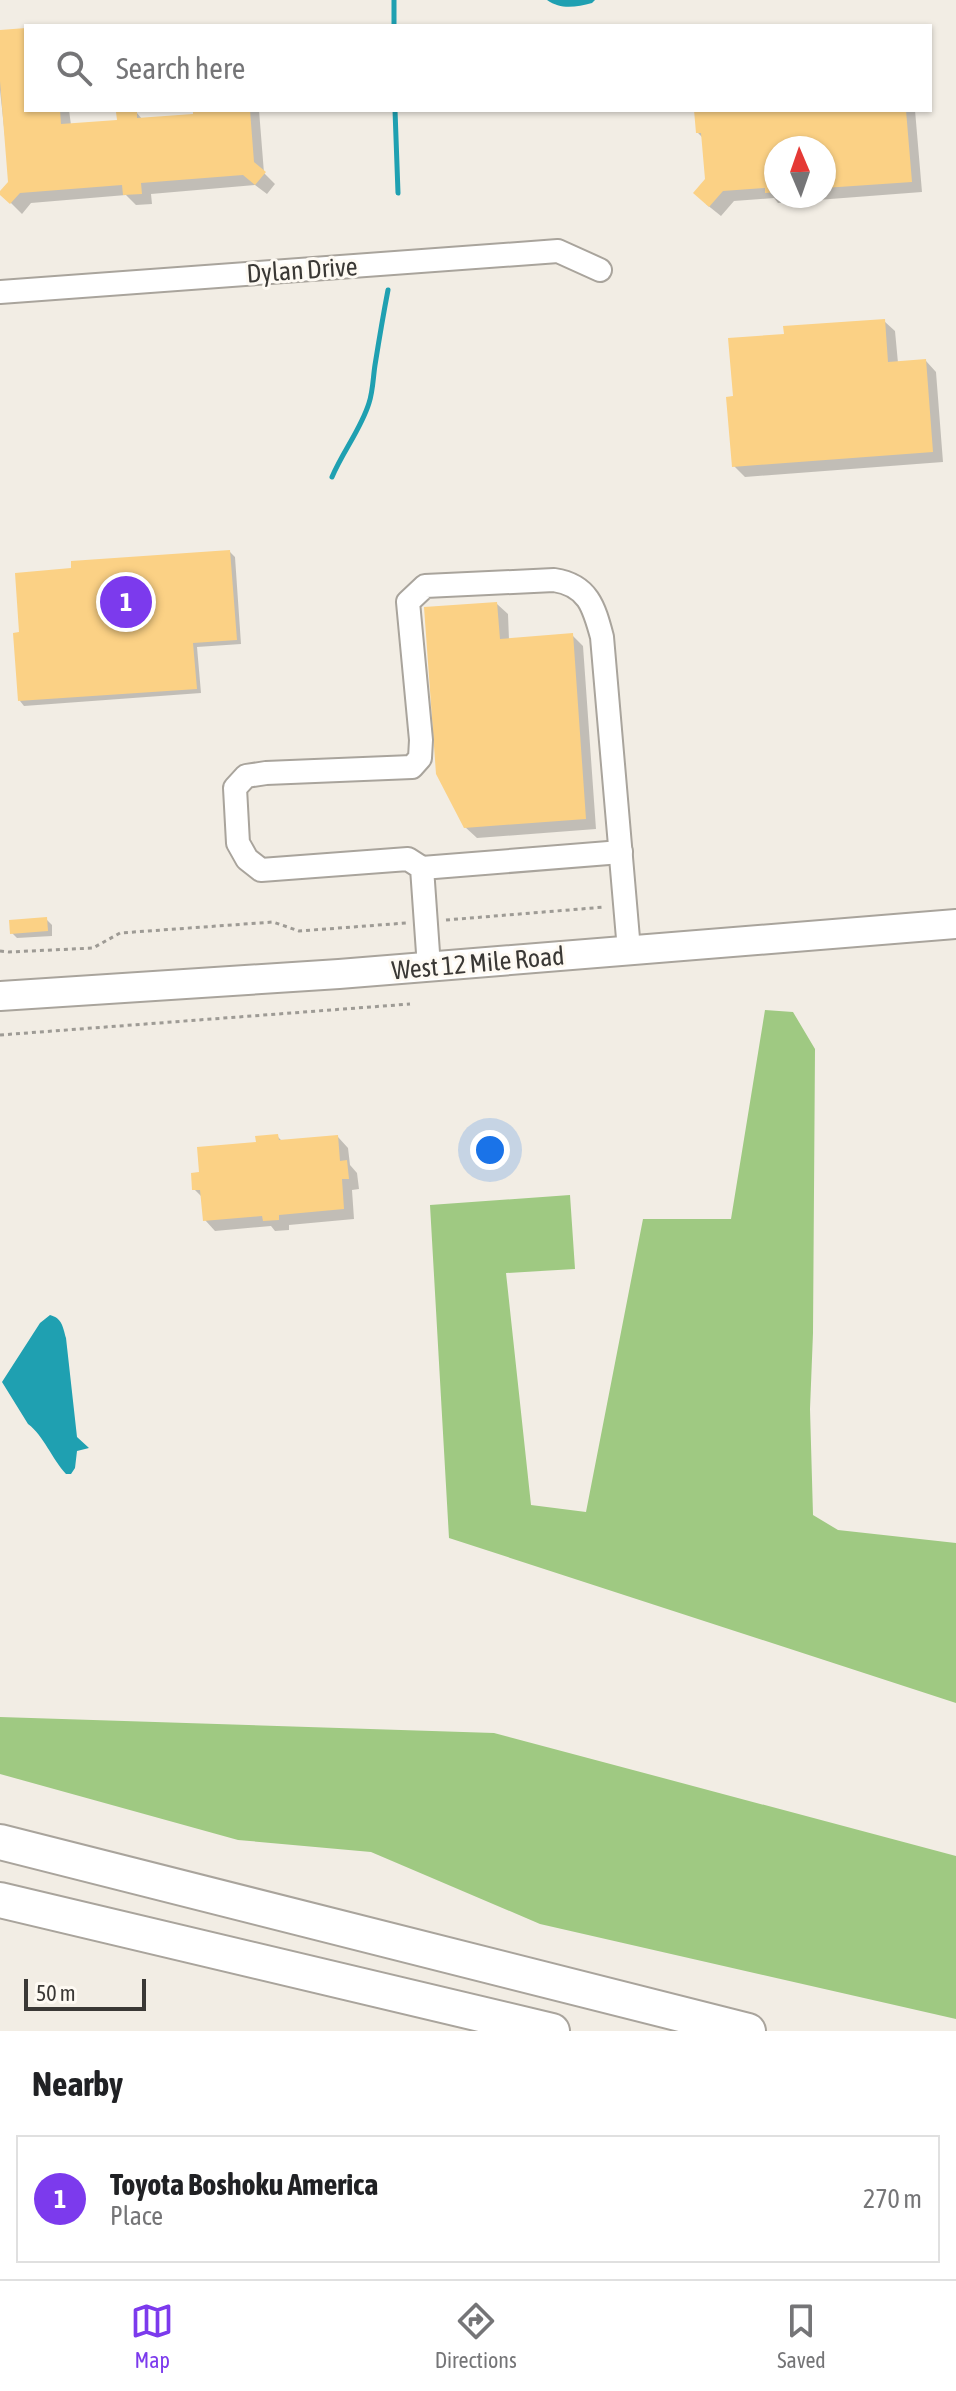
<!DOCTYPE html>
<style>
body{margin:0;font-family:"Asap Condensed",sans-serif;background:#f2f2f2;color:#202124}
.compass{position:absolute;left:764px;top:136px;width:72px;height:72px;border-radius:50%;background:#fff;box-shadow:0 2px 6px #0004;rotate:358deg}
.scale{position:absolute;left:24px;bottom:20px;width:122px;box-sizing:border-box;padding-left:8px;border:4px solid #3a3835;border-top:0;font-size:22px;line-height:28px;white-space:nowrap;color:#3a3835;-webkit-text-stroke:6px #fefaf3;paint-order:stroke}
.you{position:absolute;left:490px;top:1150px;width:28px;height:28px;margin:-20px;border:6px solid #fff;border-radius:50%;background:#1a73e8;box-shadow:0 0 0 12px #1a73e833}
.badge{display:grid;place-items:center;width:52px;height:52px;border-radius:50%;background:#7c3aed;color:#fff;font-size:26px;font-weight:700}
.pin{position:absolute;translate:-50% -50%;border:4px solid #fff;box-shadow:0 2px 8px #0006}
.list{margin:0;padding:0;list-style:none}
h2{display:flex;justify-content:space-between;align-items:center;height:104px;margin:0;padding:0 32px;font-size:34px}
h2 small{font-size:26px;font-weight:400;color:#757577}
.list li{display:grid;grid-template-columns:52px 1fr auto;gap:24px;align-items:center;box-sizing:border-box;height:128px;margin:0 16px 16px;padding:0 16px;border:2px solid #e0e0e0;border-radius:0px}
.list b{display:block;font-size:30px;white-space:nowrap}
.list p{margin:0;font-size:26px;white-space:nowrap;color:#757577}
.list em{font-size:26px;font-style:normal;color:#757577}
.icon{flex:none;width:44px;height:44px;fill:none;stroke:currentColor;stroke-width:2;stroke-linecap:round;stroke-linejoin:round}
.map{position:relative;flex:none;width:956px;height:2031px;overflow:hidden}
.search{position:absolute;background:#fff;box-shadow:0 2px 6px #0004;left:24px;right:24px;top:24px;height:88px;display:flex;align-items:center;gap:20px;box-sizing:border-box;padding:0 28px;border-radius:0px;color:#757577;font-size:30px}
.sheet{height:248px;background:#fff}
nav{display:flex;justify-content:space-around;align-items:center;box-sizing:border-box;height:112px;border-top:2px solid #e0e0e0;background:#fff;font-size:22px;color:#757577}
nav a{display:grid;justify-items:center;gap:4px}
nav .on{color:#7c3aed}
.map>svg:first-child{display:block}
</style>
<div class="map">
<svg width="956" height="2031" viewBox="0 0 956 2031">
<rect width="100%" height="100%" fill="#f2ede4"/>
<g fill="#9fc982">
<polygon points="765,1010 793,1012 815,1049 813,1333 810,1409 813,1515 838,1530 956,1543 956,1703 449,1538 430,1205 570,1195 575,1269 506,1273 531,1505 586,1512 643,1219 731,1219"/>
<polygon points="0,1717 494,1733 956,1856 956,2019 540,1924 371,1852 238,1840 0,1774"/>
</g>
<g fill="#1fa0b1">
<path d="M547 0H595L592 3C576 7 561 10 547 0Z"/>
<path d="M50 1315C62 1318 63 1327 66 1338L77 1437 89 1448 77 1451 75 1468 71 1474H66C52 1459 44 1436 28 1424L2 1382 40 1323Z"/>
</g>
<g fill="#0003" fill-rule="evenodd">
<polygon points="26,30 26,110 69,110 71,125 119,121 136,112 143,120 196,115 195,110 259,110 264,173 275,184 267,194 255,185 151,194 152,204 136,205 126,195 31,203 22,214 1,193 10,183 0,90 0,33"/>
<path d="M696 110H915L922 192 778 203 774 198 734 201 721 216 706 204 704 139 698 133ZM776 148H824V196H776Z"/>
<polygon points="884,321 895,331 898,363 926,361 936,372 943,462 745,477 734,466 735,398 786,336"/>
<polygon points="230,552 235,557 241,644 197,647 201,693 24,706 20,701 21,634"/>
<polygon points="497,604 508,614 509,640 572,635 583,646 596,829 477,838 465,827"/>
<polygon points="47,920 52,925 52,936 17,938 12,933"/>
<polygon points="277,1136 283,1142 338,1137 348,1148 350,1165 357,1173 359,1189 352,1190 354,1219 289,1225 289,1230 275,1231 271,1226 215,1231 205,1220 203,1198 194,1189 201,1174 258,1144"/>
</g>
<g fill="none" stroke-linecap="round" stroke-linejoin="round">
<g stroke="#1fa0b1" stroke-width="5">
<polyline points="394,26 394,0"/>
<polyline points="395,110 398,193"/>
<path d="M332 477C343 451 361 429 369 403 373 391 373 378 375 365 379 340 383 316 388 290"/>
</g>
</g>
<g fill="#fbd185">
<polygon points="26,28 26,110 60,110 61,124 117,120 116,112 137,110 137,118 193,114 193,110 250,110 254,162 266,172 255,185 243,175 141,183 142,194 123,195 122,185 20,193 10,204 0,195 0,191 8,182 0,81 0,30"/>
<polygon points="694,110 906,110 912,182 824,188 824,148 776,148 776,192 765,193 765,188 723,191 709,207 693,193 705,179 701,133 696,133"/>
<polygon points="885,319 888,362 926,359 933,452 732,467 726,397 733,396 728,338 784,334 783,326"/>
<polygon points="230,550 237,640 193,643 197,689 18,701 13,633 19,632 15,573 71,568 71,561"/>
<polygon points="497,602 500,639 573,633 586,819 464,828 436,774 424,607"/>
<polygon points="47,917 48,931 10,934 9,920"/>
<polygon points="278,1134 279,1140 338,1135 340,1161 347,1160 349,1179 342,1179 344,1209 279,1215 279,1220 263,1221 262,1216 203,1221 200,1190 192,1190 191,1173 199,1172 197,1147 256,1142 255,1136"/>
</g>
<g fill="none" stroke-linecap="round" stroke-linejoin="round">
<g stroke="#a9a49c" stroke-width="26">
<g id="minor">
<polyline points="0,292 558,251 600,270"/>
<polyline points="422,868 621,852"/>
<path d="M429 967 422 868 408 859 261 870 247 859 238 843 235 788 246 776 266 773 412 767 420 758 421 740 408 602 425 586 554 580C588 585 594 607 602 637L629 950"/>
</g>
</g>
<g stroke="#a9a49c" stroke-width="32">
<polyline id="major" points="0,996 339,974 956,924"/>
</g>
<g stroke="#a9a49c" stroke-width="38">
<g id="highway">
<polyline points="0,1842 748,2031"/>
<polyline points="0,1900 552,2031"/>
</g>
</g>
<g stroke="#9e9b95" stroke-width="3" stroke-dasharray="4 4" stroke-linecap="butt">
<polyline points="446,920 605,907"/>
<polyline points="0,951 9,952 93,948 120,933 273,922 299,931 406,923"/>
<polyline points="0,1035 410,1004"/>
</g>
<use href="#minor" stroke="#fff" stroke-width="22"/>
<use href="#major" stroke="#fff" stroke-width="28"/>
<use href="#highway" stroke="#fff" stroke-width="34"/>
</g>
<g text-anchor="middle" stroke-width="6" stroke-linejoin="round" paint-order="stroke">
<g font-size="26" fill="#3a3835" stroke="#fefaf3">
<text transform="translate(302 270) rotate(-4)" y="9">Dylan Drive</text>
<text transform="translate(478 963) rotate(-5)" y="9">West 12 Mile Road</text>
</g>
</g>
</svg>
<svg class="compass" viewBox="-18 -18 36 36"><path d="M0-13l5 13h-10z" fill="#e53935"/><path d="M0 13l5-13h-10z" fill="#757577"/></svg>
<div class="scale">50 m</div>
<div class="you"></div>
<div class="pin badge" style="left:126px;top:602px">1</div>
<div class="search"><svg class="icon" aria-label="search" viewBox="0 0 24 24"><circle cx="10" cy="10" r="6"/><path d="M15 15l6 6"/></svg>Search here</div>
</div>
<section class="sheet">
<h2>Nearby<small></small></h2>
<ul class="list">
<li><span class="badge">1</span><div><b>Toyota Boshoku America</b><p>Place</p></div><em>270 m</em></li>
</ul>
</section>
<nav>
<a class="on"><svg class="icon" aria-label="map" viewBox="0 0 24 24"><path d="M3 6l6-2 6 2 6-2v14l-6 2-6-2-6 2zM9 4v14M15 6v14"/></svg>Map</a>
<a><svg class="icon" aria-label="directions" viewBox="0 0 24 24"><path d="M12 3l9 9-9 9-9-9zM9 14v-3h6M13 9l2 2-2 2"/></svg>Directions</a>
<a><svg class="icon" aria-label="saved" viewBox="0 0 24 24"><path d="M7 4h10v16l-5-4-5 4z"/></svg>Saved</a>
</nav>
